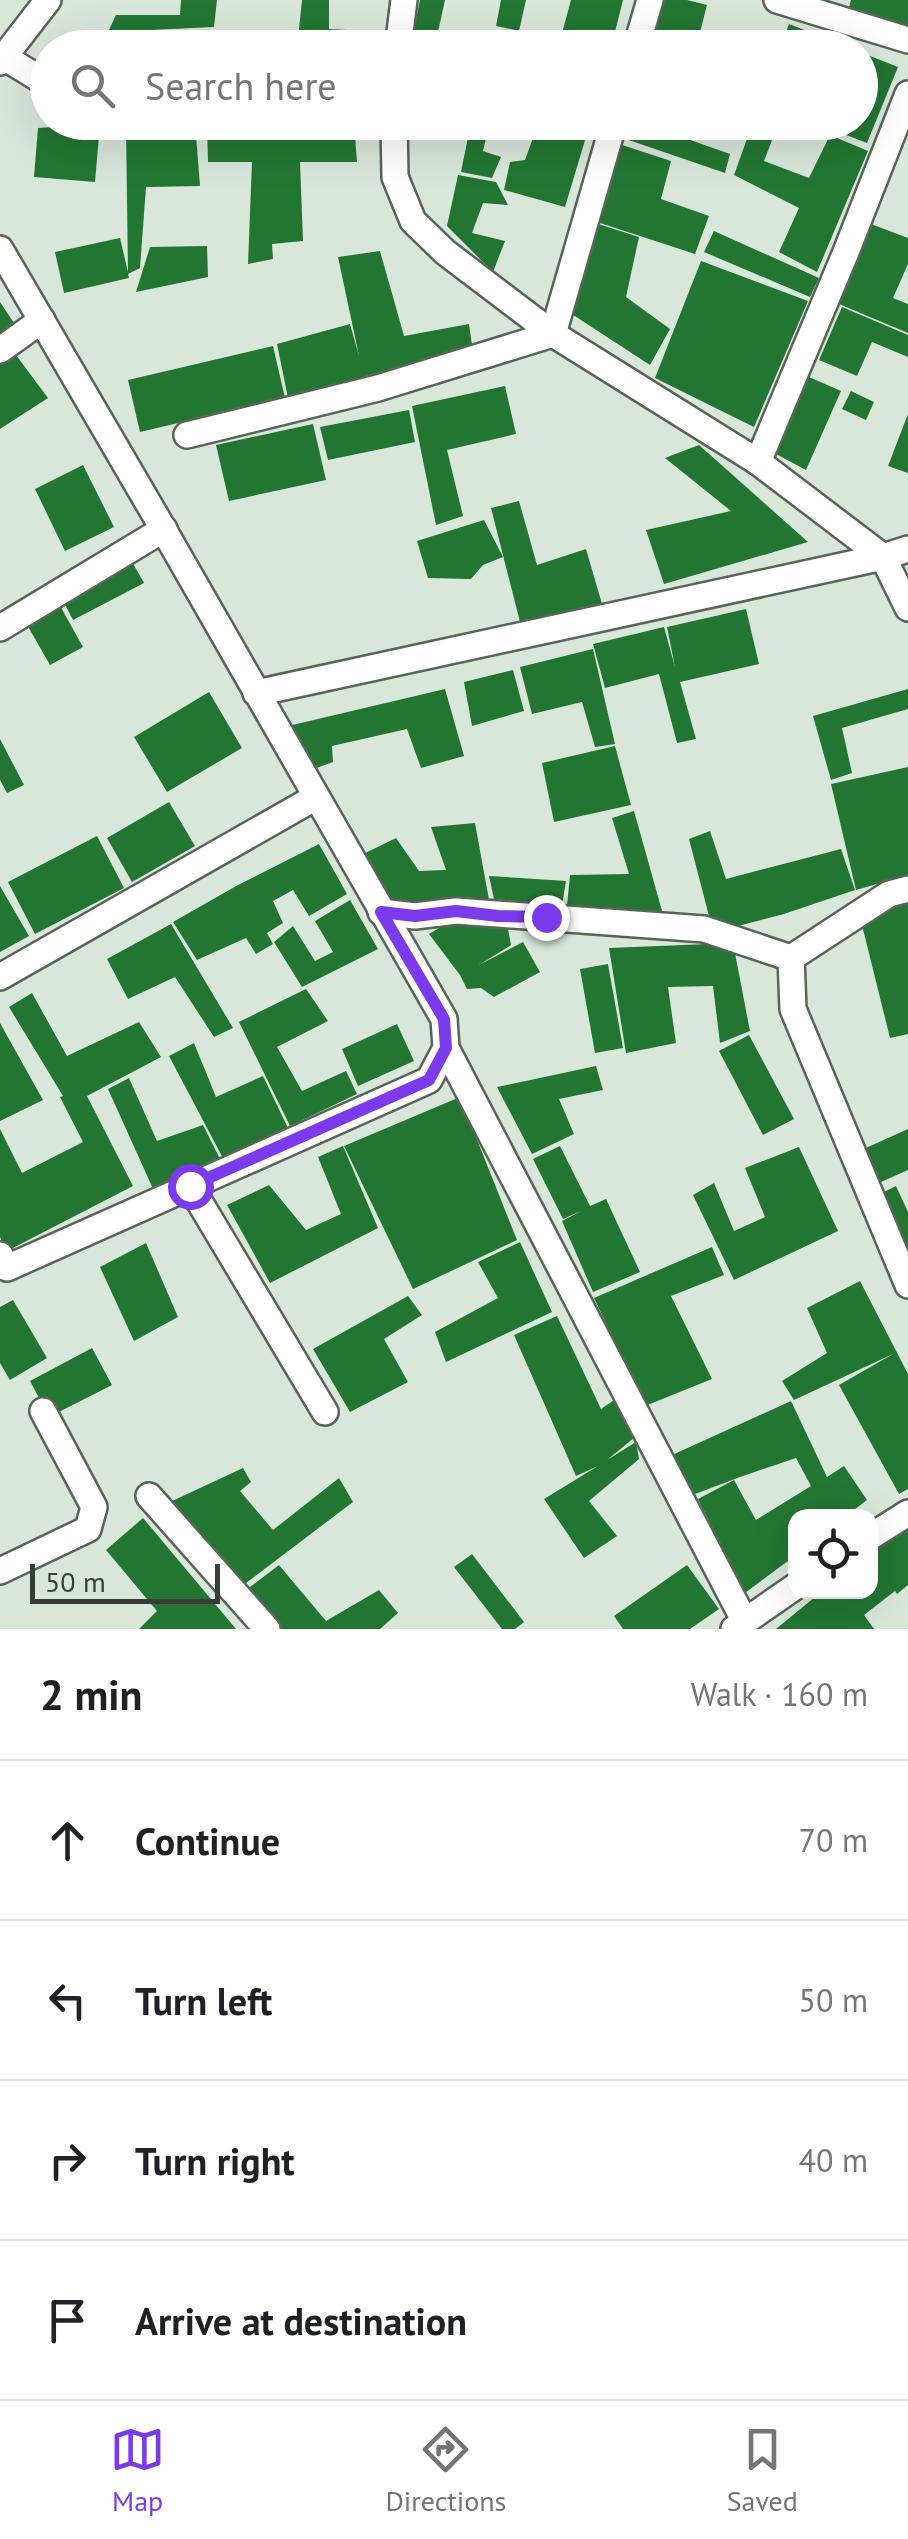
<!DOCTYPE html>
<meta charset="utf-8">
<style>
body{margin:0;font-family:"PT Sans",sans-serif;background:#f6f6f6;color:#202124}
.controls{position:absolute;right:30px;bottom:30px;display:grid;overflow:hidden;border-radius:20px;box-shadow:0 10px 40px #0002}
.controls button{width:90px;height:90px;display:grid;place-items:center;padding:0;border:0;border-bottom:2px solid #e0e0e0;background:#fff;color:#202124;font:50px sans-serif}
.scale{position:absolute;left:30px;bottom:25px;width:190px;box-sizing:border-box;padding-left:10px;border:5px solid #383d38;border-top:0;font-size:28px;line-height:35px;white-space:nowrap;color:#383d38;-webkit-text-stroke:8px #d9e6da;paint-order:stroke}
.stop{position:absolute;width:30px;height:30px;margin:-22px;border:8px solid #7c3aed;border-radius:50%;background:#fff}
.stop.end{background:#7c3aed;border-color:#fff;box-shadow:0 2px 10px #0008}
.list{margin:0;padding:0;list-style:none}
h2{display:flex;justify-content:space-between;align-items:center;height:130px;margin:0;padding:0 40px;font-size:42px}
h2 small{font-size:32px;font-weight:400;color:#757577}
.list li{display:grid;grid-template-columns:65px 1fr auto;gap:30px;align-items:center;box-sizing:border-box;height:160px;padding:0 40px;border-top:2px solid #e0e0e0}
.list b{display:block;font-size:38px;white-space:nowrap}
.list em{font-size:32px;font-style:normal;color:#757577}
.icon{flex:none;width:55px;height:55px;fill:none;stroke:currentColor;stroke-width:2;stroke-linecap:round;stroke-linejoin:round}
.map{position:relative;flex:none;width:908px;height:1629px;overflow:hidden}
.search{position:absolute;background:#fff;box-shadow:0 10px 40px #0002;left:30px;right:30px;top:30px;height:110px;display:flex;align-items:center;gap:25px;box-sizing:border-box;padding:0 35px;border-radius:55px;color:#757577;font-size:38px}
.sheet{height:770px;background:#fff}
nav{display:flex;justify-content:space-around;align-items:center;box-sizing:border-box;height:140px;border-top:2px solid #e0e0e0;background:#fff;font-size:28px;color:#757577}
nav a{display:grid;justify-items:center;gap:5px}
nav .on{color:#7c3aed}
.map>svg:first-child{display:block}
</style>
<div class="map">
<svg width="908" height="1629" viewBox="0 0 908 1629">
<rect width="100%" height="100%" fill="#d9e6da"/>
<g fill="#227632">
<polygon points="181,0 217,0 214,27 108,32 116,15 180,15"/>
<polygon points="302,0 329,0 329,29 384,32 382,48 297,48"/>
<polygon points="420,0 445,0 438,32 486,41 485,48 410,48"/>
<polygon points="501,0 526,0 519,31 496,26"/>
<polygon points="571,0 623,0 611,48 558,48"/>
<polygon points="659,0 687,0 707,5 696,48 647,48"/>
<polygon points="851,0 908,0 908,25 849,7"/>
<polygon points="789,24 848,47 848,48 780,48"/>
<polygon points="491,37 534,46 534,48 489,48"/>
<polygon points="210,38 210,48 117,48 117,40"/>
<polygon points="860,52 898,67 867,143 815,123 860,122"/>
<polygon points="195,122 200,186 146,187 140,268 128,274 129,278 64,293 55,252 120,238 128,272 126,126"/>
<polygon points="252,122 294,122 294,126 354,122 357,162 300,162 303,241 272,244 273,259 248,264 252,162 208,162 207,125"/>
<polygon points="471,122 490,122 483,151 501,157 492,178 461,172"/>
<polygon points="624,122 668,122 665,131 730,154 725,173 620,137"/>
<polygon points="753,122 779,122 764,161 809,178 830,135 868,151 817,272 779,252 799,208 734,175"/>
<polygon points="100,124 95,182 34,177 38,128"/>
<polygon points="538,124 586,137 565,207 504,190 510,162 525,160"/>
<polygon points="616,143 671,161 661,199 709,216 695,254 597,222"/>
<polygon points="458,175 496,182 508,205 483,203 472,233 505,241 493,272 447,226"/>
<polygon points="592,222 639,237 626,297 670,329 650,365 564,309"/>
<polygon points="871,224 908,238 908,264 893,298 908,304 908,333 839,304"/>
<polygon points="714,231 819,278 810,297 704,252"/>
<polygon points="207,246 208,277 136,292 150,247"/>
<polygon points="380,251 404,336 469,324 472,345 363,377 364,381 288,398 277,344 350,324 359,356 338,257"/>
<polygon points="701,261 808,301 754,427 655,378"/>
<polygon points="0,302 16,326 0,336"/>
<polygon points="842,307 908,335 908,357 872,342 857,376 819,360"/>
<polygon points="273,346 285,398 140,432 128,380"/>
<polygon points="13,351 48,398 0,429 0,361"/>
<polygon points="809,377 841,391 806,470 776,454"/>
<polygon points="505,386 516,434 447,450 463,516 436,525 412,406"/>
<polygon points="851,391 874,402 866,420 842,409"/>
<polygon points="409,410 415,442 328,460 320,427"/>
<polygon points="908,414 908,473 888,466"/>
<polygon points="313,424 326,480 229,501 216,445"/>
<polygon points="699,445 808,542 664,584 646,530 731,511 665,458"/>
<polygon points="83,465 114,527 65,551 35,489"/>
<polygon points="519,501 537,565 586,549 602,604 520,622 491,508"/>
<polygon points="484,520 503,557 483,565 471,579 428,578 417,541"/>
<polygon points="131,560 144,583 73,620 61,597"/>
<polygon points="59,604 83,647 50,665 26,623"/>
<polygon points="746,609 759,664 680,682 696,739 677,743 659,674 605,688 593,644 664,627 675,667 667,627"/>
<polygon points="593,649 615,744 595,747 582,702 532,714 520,667"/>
<polygon points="513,670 524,711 472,726 464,682"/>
<polygon points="445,689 464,756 421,768 407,729 332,746 333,762 308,771 284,727"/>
<polygon points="908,689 908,709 842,728 852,773 831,780 813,716"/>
<polygon points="209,692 242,748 167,792 134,737"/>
<polygon points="0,739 24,785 7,793 0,780"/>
<polygon points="615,746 631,805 554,822 542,763"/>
<polygon points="908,767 908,875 856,890 831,784"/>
<polygon points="169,802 195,846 132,882 107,838"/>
<polygon points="634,811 664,918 567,906 570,875 629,874 612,818"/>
<polygon points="475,823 489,900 380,904 355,858 396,838 419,871 446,870 431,827"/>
<polygon points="710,831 726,879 841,849 855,890 784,914 734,927 709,916 689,839"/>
<polygon points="97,836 124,888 35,934 8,882"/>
<polygon points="319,844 347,894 309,916 293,890 273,901 283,923 267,933 273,944 256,954 246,938 197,960 173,922 238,885"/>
<polygon points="489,876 566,881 562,905 494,899"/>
<polygon points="0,886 29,936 0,952"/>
<polygon points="908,897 908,1034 890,1038 858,909"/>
<polygon points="350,900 378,949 302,987 274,942 293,926 315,961 333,952 315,921"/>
<polygon points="454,919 508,929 511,945 479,965 523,942 540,972 494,997 481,988 467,989 460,975 429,934"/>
<polygon points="171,924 233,1028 214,1037 175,977 128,999 107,959"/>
<polygon points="733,943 750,1031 720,1043 713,986 668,987 676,1043 626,1053 609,948"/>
<polygon points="608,964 623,1048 595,1053 580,969"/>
<polygon points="306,989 328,1021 277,1047 302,1091 346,1071 357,1094 290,1126 239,1022"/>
<polygon points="32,993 67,1056 139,1022 161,1057 87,1096 133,1186 7,1251 0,1237 0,1129 22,1173 83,1142 60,1097 63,1096 9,1007"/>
<polygon points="0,1023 43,1100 0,1121"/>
<polygon points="397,1024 414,1061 358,1086 342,1049"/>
<polygon points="749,1035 794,1119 763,1135 719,1051"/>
<polygon points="194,1043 216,1097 263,1076 288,1128 225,1162 169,1056"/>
<polygon points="596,1066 603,1090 559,1099 574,1134 532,1154 497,1087"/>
<polygon points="129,1078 157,1141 203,1125 221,1161 154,1191 108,1089"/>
<polygon points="460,1097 517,1240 413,1289 344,1146"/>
<polygon points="908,1129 908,1170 872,1186 857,1152"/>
<polygon points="343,1146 378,1228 270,1283 227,1205 269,1185 306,1230 341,1214 318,1157"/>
<polygon points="560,1146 590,1206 606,1199 640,1272 593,1292 562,1221 581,1211 563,1219 533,1159"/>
<polygon points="799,1147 838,1231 734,1280 693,1195 714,1183 734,1231 765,1217 745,1168"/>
<polygon points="896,1186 908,1212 908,1257 874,1197"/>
<polygon points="520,1242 552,1312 446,1362 435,1332 498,1298 478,1262"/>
<polygon points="146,1243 178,1317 134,1341 100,1267"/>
<polygon points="712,1247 724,1275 671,1296 712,1379 645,1406 594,1298"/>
<polygon points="860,1281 908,1374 908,1489 899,1494 839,1385 893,1354 794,1400 782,1381 827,1353 807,1308"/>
<polygon points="408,1296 422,1315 384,1339 408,1382 350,1412 313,1349"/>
<polygon points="13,1300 47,1358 10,1380 0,1363 0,1307"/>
<polygon points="557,1316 601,1409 617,1398 634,1438 607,1460 636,1442 639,1459 589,1501 617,1536 584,1558 544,1499 598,1466 576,1476 514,1335"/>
<polygon points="92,1348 112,1385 49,1417 30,1381"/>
<polygon points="791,1401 827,1477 844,1466 867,1500 846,1516 796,1516 796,1555 745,1593 698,1499 734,1480 756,1520 811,1486 796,1458 740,1477 695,1494 672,1455"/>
<polygon points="243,1468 251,1482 240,1491 273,1530 339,1478 353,1502 242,1586 170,1502"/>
<polygon points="143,1518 236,1629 139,1629 157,1611 106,1550"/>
<polygon points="908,1523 908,1585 897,1594 895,1591 864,1615 874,1629 776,1629 821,1592 870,1592 870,1555"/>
<polygon points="472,1554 524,1622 515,1629 502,1629 454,1567"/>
<polygon points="279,1565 326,1621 379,1590 398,1613 380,1629 276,1629 246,1590"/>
<polygon points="687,1565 719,1609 690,1629 623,1629 614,1616"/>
</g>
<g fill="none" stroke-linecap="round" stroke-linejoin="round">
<g stroke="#596459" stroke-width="30">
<g id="minor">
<polyline points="777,0 908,40"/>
<polyline points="398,48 404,0"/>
<polyline points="636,48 650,0"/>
<polyline points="4,57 48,84"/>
<polyline points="0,62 48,0"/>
<polyline points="394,122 395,177 413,221 445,252 553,334 758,462 883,557 908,608"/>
<polyline points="0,249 154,513 444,1019 446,1048 744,1620"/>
<polyline points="0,350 42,320"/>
<polyline points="187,435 378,388 553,334 614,122"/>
<polyline points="758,462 846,252 908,94"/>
<polyline points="0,628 164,529"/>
<polyline points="256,693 883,557 908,549"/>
<polyline points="908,889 889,894 791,958 793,1009 908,1285"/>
<polyline points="381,912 415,916 456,911 704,929 791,958"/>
<polyline points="0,977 316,797"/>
<polyline points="190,1186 325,1412"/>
<polyline points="0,1255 7,1268 429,1080 446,1048"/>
<polyline points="149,1496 267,1629"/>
<polyline points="870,1537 908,1513"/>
<polyline points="0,1571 88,1529 94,1507 43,1411"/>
<polyline points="734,1629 796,1586"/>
</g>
</g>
<use href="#minor" stroke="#fff" stroke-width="25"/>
</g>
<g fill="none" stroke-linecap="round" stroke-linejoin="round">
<polyline stroke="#7c3aed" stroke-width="12" points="190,1186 429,1080 446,1048 444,1019 381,912 415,916 456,911 498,916 546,917"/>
</g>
</svg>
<div class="controls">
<button><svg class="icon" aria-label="locate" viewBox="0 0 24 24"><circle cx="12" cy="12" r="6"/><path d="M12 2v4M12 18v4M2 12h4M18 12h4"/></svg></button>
</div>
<div class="scale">50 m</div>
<div class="stop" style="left:190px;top:1186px"></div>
<div class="stop end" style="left:546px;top:917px"></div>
<div class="search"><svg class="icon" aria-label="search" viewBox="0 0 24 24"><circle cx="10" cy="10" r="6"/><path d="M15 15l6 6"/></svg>Search here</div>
</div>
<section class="sheet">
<h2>2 min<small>Walk · 160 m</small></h2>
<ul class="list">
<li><svg class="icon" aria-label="ahead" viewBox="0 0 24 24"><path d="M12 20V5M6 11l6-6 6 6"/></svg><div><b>Continue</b></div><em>70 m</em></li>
<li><svg class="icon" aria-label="left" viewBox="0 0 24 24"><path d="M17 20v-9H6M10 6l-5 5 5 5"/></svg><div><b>Turn left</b></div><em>50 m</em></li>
<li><svg class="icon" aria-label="right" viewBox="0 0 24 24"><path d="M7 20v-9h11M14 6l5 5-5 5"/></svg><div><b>Turn right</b></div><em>40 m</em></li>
<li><svg class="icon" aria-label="arrive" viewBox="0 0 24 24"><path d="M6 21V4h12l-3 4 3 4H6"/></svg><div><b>Arrive at destination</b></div></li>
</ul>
</section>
<nav>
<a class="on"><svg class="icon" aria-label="map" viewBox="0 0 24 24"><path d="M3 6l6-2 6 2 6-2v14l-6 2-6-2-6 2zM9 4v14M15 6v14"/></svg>Map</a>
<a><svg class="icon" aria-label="directions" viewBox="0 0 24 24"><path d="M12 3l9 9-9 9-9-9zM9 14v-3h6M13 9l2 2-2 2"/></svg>Directions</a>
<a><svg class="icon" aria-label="saved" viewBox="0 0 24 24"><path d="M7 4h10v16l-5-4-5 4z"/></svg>Saved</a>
</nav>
